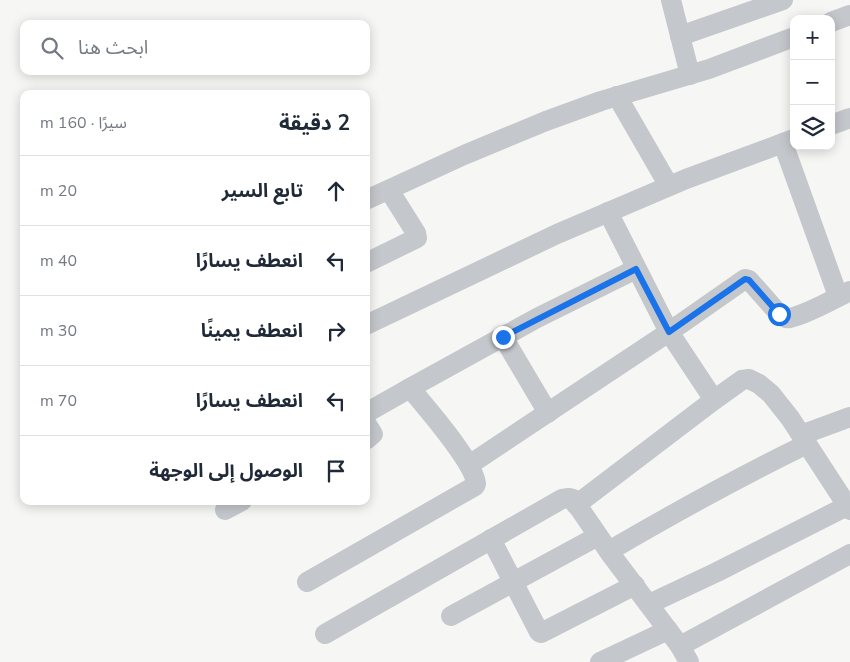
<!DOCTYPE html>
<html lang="ar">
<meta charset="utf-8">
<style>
body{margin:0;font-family:"Nunito Sans","Noto Sans Arabic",sans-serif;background:#f6f6f7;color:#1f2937;direction:rtl}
.controls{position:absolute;right:15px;top:15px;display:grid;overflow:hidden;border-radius:10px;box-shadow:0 2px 12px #0003}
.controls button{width:45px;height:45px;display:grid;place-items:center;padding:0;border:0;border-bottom:1px solid #e0e1e3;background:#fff;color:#1f2937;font:25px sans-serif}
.stop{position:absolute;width:15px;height:15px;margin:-11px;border:4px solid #1a73e8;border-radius:50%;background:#fff}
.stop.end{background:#1a73e8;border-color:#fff;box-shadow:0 1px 5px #0008}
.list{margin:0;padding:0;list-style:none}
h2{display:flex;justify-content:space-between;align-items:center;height:65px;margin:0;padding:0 20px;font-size:21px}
h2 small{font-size:16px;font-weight:400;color:#747a83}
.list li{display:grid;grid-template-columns:32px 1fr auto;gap:15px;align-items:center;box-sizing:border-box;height:70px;padding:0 20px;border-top:1px solid #e0e1e3}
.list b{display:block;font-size:19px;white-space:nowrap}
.list em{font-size:16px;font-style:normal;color:#747a83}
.icon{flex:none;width:28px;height:28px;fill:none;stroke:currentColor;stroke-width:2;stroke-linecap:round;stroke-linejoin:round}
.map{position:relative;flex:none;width:850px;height:662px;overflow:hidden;direction:ltr}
.search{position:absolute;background:#fff;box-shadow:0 2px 12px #0003;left:20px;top:20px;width:350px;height:55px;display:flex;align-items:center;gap:12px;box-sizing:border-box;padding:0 18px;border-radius:10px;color:#747a83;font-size:19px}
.panel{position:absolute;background:#fff;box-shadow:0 2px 12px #0003;left:20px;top:90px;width:350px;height:415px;border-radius:10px;direction:rtl}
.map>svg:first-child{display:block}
</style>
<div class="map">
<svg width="850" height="662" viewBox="0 0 850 662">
<rect width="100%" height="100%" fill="#f6f7f4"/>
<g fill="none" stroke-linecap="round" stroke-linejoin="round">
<g stroke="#c4c7cb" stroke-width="20">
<polyline points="671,0 690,75"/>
<polyline points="831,22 850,15"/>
<polyline points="680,36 783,0"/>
<polyline points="617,96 669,186"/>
<polyline points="831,125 850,118"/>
<polyline points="783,143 838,296"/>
<polyline points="366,200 464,155 546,121 601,101 709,69 794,37"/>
<polyline points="608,212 669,332 714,400"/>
<polyline points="366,263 417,238 416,233 389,190"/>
<polyline points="366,325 557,234 686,179 794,139"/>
<polyline points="503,337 548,413"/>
<polyline points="366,413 410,388 537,318 636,269"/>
<polyline points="366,423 373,434 366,440"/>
<polyline points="801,435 850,417"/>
<path d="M469 465 669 332 745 279 749 280 779 314C783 317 786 319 790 318 808 314 834 299 850 291"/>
<polyline points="576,505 714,400 742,380 749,379 759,384 771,394 790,418 850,510"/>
<polyline points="225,510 242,501"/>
<polyline points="491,539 539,632 541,633 635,585"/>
<path d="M609 551C674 513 739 477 807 444"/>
<path d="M307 582 475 486 476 484C475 463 425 406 410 388"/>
<polyline points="649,604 717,572 847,506"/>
<polyline points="451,616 598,536"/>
<polyline points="325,634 562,499 569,498 573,499 612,556 680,646 689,662"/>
<polyline points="680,646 850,554"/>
<polyline points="600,662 668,630"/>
</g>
</g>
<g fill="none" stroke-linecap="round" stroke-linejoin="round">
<polyline stroke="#1a73e8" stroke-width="6" points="503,337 636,269 669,332 745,279 749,280 779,314"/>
</g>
</svg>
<div class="controls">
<button>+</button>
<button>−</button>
<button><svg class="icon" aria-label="layers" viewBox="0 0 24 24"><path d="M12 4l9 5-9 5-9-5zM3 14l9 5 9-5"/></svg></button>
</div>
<div class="stop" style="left:779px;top:314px"></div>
<div class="stop end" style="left:503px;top:337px"></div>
<div class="search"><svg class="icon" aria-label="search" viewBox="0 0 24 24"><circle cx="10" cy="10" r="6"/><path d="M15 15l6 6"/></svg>ابحث هنا</div>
<section class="panel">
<h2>2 دقيقة<small>سيرًا · 160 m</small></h2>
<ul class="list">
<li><svg class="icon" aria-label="ahead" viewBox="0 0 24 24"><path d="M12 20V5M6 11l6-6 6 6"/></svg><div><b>تابع السير</b></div><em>20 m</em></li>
<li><svg class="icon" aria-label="left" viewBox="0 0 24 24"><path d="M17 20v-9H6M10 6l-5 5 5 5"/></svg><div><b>انعطف يسارًا</b></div><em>40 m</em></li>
<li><svg class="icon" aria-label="right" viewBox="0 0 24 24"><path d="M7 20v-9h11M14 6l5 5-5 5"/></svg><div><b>انعطف يمينًا</b></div><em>30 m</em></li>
<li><svg class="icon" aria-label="left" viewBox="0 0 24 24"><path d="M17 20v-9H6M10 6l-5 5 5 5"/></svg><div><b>انعطف يسارًا</b></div><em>70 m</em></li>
<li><svg class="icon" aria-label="arrive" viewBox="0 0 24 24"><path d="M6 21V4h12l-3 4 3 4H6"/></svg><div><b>الوصول إلى الوجهة</b></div></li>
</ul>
</section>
</div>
